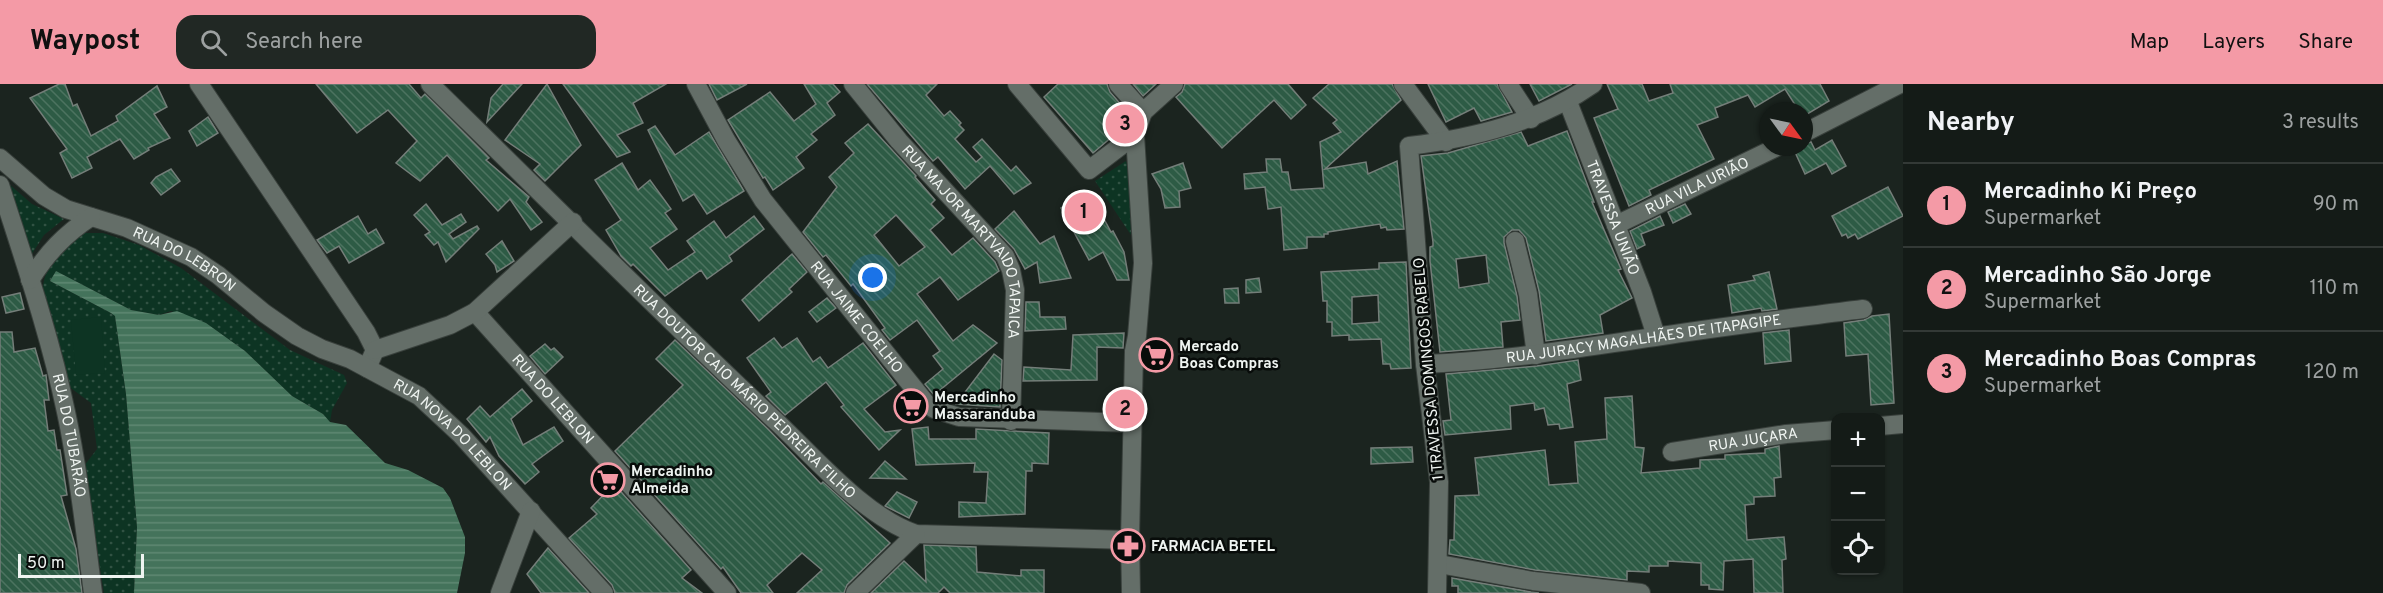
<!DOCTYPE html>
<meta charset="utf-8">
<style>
body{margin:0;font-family:Overpass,sans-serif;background:#212824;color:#f1f3f6}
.controls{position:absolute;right:18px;bottom:18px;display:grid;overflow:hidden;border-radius:12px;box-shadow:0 2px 4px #0004}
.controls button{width:54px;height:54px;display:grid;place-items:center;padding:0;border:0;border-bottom:2px solid #333936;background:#141b17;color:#f1f3f6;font:30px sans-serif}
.compass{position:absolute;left:1759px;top:18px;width:54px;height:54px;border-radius:50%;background:#141b17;box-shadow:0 2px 4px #0004;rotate:123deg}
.scale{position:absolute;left:18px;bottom:15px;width:126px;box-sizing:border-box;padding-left:6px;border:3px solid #eff4f1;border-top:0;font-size:16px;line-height:21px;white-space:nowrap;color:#eff4f1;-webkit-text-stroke:4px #080c0a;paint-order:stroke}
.you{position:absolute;left:873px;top:194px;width:21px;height:21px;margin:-15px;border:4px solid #fff;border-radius:50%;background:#1a73e8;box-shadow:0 0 0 9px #1a73e833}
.badge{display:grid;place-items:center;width:39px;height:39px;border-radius:50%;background:#f49aa6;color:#111;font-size:20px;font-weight:700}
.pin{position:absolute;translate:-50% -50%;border:3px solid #fff;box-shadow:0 2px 6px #0006}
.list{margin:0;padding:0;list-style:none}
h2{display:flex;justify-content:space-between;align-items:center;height:78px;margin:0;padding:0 24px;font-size:26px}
h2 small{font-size:20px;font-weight:400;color:#9da1a1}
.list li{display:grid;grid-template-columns:39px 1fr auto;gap:18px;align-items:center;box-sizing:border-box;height:84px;padding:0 24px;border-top:2px solid #333936}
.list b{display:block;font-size:22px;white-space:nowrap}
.list p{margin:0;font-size:20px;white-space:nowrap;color:#9da1a1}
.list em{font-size:20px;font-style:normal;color:#9da1a1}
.icon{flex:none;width:33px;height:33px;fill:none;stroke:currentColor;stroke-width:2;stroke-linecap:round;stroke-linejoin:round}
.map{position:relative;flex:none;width:1903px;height:509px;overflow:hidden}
header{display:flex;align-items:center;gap:36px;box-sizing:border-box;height:84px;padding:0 30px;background:#f49aa6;color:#111}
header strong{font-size:28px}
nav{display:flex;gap:33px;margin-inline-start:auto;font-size:21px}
.search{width:420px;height:54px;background:#212824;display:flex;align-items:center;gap:15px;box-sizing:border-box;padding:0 21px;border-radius:18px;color:#9da1a1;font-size:22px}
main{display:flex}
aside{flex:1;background:#141b17}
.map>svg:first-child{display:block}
</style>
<header>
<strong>Waypost</strong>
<div class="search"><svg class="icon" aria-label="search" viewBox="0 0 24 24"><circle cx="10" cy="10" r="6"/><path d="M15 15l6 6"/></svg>Search here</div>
<nav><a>Map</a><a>Layers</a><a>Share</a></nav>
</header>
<main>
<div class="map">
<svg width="1903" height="509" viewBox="0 0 1903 509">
<defs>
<pattern id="park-dots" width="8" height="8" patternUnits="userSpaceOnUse" patternTransform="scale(1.5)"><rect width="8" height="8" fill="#0d3423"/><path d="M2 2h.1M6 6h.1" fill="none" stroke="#315243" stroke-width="1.8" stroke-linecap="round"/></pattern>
<pattern id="water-rules" width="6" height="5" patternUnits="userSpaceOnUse" patternTransform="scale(1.5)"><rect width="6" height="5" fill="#44735b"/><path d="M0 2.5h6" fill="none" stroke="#5f8873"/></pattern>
<pattern id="building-back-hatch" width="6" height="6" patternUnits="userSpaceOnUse" patternTransform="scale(1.5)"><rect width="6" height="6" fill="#2d5b45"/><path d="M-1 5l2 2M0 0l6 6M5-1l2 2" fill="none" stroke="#4c7360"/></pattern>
</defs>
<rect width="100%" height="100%" fill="#1b241f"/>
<g fill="url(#park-dots)">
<polygon points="1126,77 1129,88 1131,151 1095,97"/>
<polygon points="9,100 32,120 64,135 44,151 30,173"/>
<path d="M85 149H103L139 161 181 184 290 266 344 291 347 299 332 326 330 338 323 330 292 312 245 267 206 239 171 227 159 231 131 226 56 187 50 197 111 229 115 232 126 310 137 443 134 509H104L84 382 97 365 91 319 68 302 43 207C42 181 66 164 85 149Z"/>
</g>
<polygon fill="#0d3423" points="101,233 105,289 76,291 71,236"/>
<polygon fill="url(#water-rules)" points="56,187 131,226 159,231 177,227 206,239 245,267 292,312 323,330 330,338 346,341 385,379 408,386 443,404 450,414 465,453 465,469 457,509 134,509 137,443 126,310 115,232 111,229 50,197"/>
<g fill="url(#building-back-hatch)" stroke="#747e79" stroke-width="1.5" fill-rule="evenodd">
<polygon points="59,0 65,0 73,22 77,20 91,52 118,37 116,32 157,2 167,23 154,30 170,54 148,64 149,66 134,75 120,55 87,73 92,84 72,94 60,69 67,65 30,14"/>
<polygon points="316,0 409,0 421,14 425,10 489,74 486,76 529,113 526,118 542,138 531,146 510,115 498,127 447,71 420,97 396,79 417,57 388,26 357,49"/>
<polygon points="503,0 522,0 487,38 491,14"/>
<polygon points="547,0 581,61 545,97 534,86 540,80 505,56"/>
<polygon points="563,0 666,0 633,19 643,39 617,51 630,68 617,73"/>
<polygon points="709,0 747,0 717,16"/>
<polygon points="804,0 833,0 840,8 827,19 835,31 811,50 817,56 796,73 804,84 773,106 765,93 763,94 728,36 770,8 794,37 816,20"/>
<polygon points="867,0 937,0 926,11 944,32 950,27 961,39 959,41 964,46 955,55 976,78 982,73 973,63 982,55 1011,87 1016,82 1031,99 1014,110 990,82 965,105 938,73 933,77"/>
<polygon points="1058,0 1107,0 1110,8 1130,31 1127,40 1093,69 1044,13"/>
<polygon points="1133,0 1156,0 1143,12"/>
<polygon points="1185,0 1288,0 1306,21 1291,35 1274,16 1222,64 1176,13 1182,8"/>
<polygon points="1329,0 1392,0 1401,16 1325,85 1366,78 1368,90 1397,77 1404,145 1387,146 1386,143 1381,144 1380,140 1328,148 1328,150 1324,150 1324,153 1307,153 1307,164 1284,166 1281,123 1268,125 1265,103 1245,105 1244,90 1267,88 1266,75 1280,75 1282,88 1288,88 1291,106 1324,104 1320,58 1341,48 1333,39 1337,36 1313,14"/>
<polygon points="1428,0 1497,0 1512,28 1481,37 1474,24 1446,38"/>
<polygon points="1530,0 1572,0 1539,17"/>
<polygon points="1607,0 1642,0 1649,17 1673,9 1670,0 1820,0 1829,17 1804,32 1804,27 1799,27 1785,5 1755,23 1748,11 1715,24 1718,33 1697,41 1714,75 1649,106 1651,111 1629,122 1594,34 1618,25"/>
<polygon points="208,33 218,49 197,62 189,47"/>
<path d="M868 40 916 92 915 93 935 116 931 120 944 134 930 146 952 171 973 154 995 178 999 187 958 216 940 193 917 210 953 257 973 241 997 259 934 311 925 300 943 285 933 272 940 267 917 236 890 256 882 246 885 244 853 200 851 202 826 171 823 173 803 148 837 103 829 93 854 69 845 59ZM896 131 925 163 899 182 874 151Z"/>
<polygon points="655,42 675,71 709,48 744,107 707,130 694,110 683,117 648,46"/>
<path d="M1567 47 1594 118H1592L1621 185 1618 186 1632 214 1600 231 1603 249 1546 257 1539 207 1526 154 1519 146H1512L1504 153V159L1517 212 1520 236 1501 238 1503 263 1440 268 1430 177V163L1433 162V158L1421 72 1448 69 1521 48 1528 62ZM1486 171 1489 199 1459 204 1456 175Z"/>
<polygon points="1832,56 1846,82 1832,90 1826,79 1805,90 1795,68 1797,67 1796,64 1804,63 1804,60 1811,58 1815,66"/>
<polygon points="622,79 638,106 650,96 671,125 665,129 677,145 650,164 668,186 695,168 687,157 714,137 726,154 754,132 764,145 729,172 732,177 707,195 701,186 665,212 633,180 631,182 621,172 606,146 621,136 595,96"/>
<polygon points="1183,79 1191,104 1179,107 1180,123 1165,124 1161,105 1152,90"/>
<polygon points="171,85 180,97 161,111 151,99 156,93"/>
<polygon points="1888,103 1903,132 1858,155 1855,150 1848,154 1846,150 1842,152 1832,132"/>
<polygon points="1082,111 1099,138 1104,135 1111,148 1113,147 1124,168 1129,196 1117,196 1103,168 1089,176 1061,124"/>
<polygon points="426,120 442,141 461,130 466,138 449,150 453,155 477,142 479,145 446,178 438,158 434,161 425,151 430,148 414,131"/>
<polygon points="1685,120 1691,130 1673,139 1668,128"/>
<polygon points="1014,127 1040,160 1054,152 1071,194 1040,199 1037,178 1025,185 1014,165 995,145"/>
<polygon points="358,132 368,150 376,145 384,159 349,179 339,162 327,169 317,156"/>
<polygon points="1660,132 1664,141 1641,150 1645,161 1637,165 1630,147"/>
<polygon points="502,157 514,177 497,188 495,181 486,170"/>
<polygon points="792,170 807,188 789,205 792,208 759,237 742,216"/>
<path d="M1406 178 1411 284 1391 285 1390 280H1383L1381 255 1349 256V251L1332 252V238H1327V217H1323L1321 188 1379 185V179ZM1378 211 1379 238 1352 240V213Z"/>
<polygon points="1769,188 1777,225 1762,227 1761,224 1732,229 1728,201 1755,196 1753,192"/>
<polygon points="1259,194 1261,208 1246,209 1246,196"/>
<polygon points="1238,204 1239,219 1225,219 1224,205"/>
<polygon points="20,209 24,225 6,229 2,213"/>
<polygon points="827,214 836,224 817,238 809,228"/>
<polygon points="1026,218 1039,218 1040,233 1065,233 1066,245 1025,247"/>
<polygon points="1889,230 1894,319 1871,321 1868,270 1846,272 1844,239 1864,236 1872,232"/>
<polygon points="1789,246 1791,277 1765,280 1763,249"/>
<polygon points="0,248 12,248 14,268 35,264 43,292 46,291 49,316 44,316 48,347 54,346 57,366 60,366 67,411 61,412 76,465 82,509 0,509"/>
<polygon points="1124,249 1123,264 1097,263 1097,296 1023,297 1024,283 1071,286 1073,251"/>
<polygon points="774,254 782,264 797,254 813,278 820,273 828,284 863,259 896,301 864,325 885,348 900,346 879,366 841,323 844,321 826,298 785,331 766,312 771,308 747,274"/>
<polygon points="675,256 768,345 821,400 823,398 890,459 847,501 844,509 797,509 822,486 802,469 767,501 773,509 741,509 723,483 721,485 615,367 683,301 656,275"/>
<polygon points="545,260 551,266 554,264 563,273 545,290 530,272"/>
<polygon points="994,270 1002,276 1000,323 956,320"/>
<polygon points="1578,276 1581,296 1567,300 1573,343 1560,345 1559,340 1548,341 1544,324 1535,326 1534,319 1510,322 1511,345 1445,351 1443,337 1451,336 1446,290 1537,282"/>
<polygon points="522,305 532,317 511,335 523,361 554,343 563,357 532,380 539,388 525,400 499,372 490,353 486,358 467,335 480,322 490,333"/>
<polygon points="1632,312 1635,363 1644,364 1641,389 1700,384 1700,376 1725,375 1725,371 1765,369 1765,365 1779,362 1781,393 1774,394 1775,412 1754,413 1754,420 1745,421 1747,456 1784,453 1786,475 1782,476 1783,509 1754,509 1753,475 1724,477 1723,506 1709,505 1709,501 1701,501 1701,479 1668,477 1668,482 1649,482 1649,488 1627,487 1627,496 1535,486 1449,470 1450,456 1454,456 1455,412 1479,411 1475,374 1545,366 1549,401 1578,399 1575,358 1607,355 1605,314"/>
<polygon points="928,343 929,355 976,355 976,345 1049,349 1048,380 1032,379 1032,387 1026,387 1025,430 959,433 959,418 986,419 988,388 974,388 975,379 916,381 912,345"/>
<polygon points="1412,363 1413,378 1371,380 1371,364"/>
<polygon points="885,377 906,395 870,394"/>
<polygon points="614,400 691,486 682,494 702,509 615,509 612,501 569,454 597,430 591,424"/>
<polygon points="897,408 917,418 909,434 885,422"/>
<polygon points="924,461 976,463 977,488 1021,492 1021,486 1044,486 1044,509 950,509 944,503 938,509 871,509 904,477 926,498"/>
<polygon points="548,464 589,509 541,509 527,490"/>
<polygon points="1452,494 1531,508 1539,509 1458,509 1458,502 1452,502"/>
</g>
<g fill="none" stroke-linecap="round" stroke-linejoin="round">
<g stroke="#39403c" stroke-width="20">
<g id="minor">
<polyline points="199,0 366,248 375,266 367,284"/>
<path id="s1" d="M430 0C546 113 660 229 779 340 818 377 866 433 916 450L1130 456"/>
<path id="s2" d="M696 0 726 56 763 116 925 318 934 325 959 333 1132 339"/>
<path id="s3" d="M853 0 899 57 1005 172 1011 186 1015 206 1011 337"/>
<polyline points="1017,0 1089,86 1135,51"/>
<polyline points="1118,0 1143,28"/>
<polyline points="1403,0 1446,58"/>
<polyline points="1508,0 1531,35"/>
<path id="s4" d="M1568 18 1642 208 1656 252"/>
<polyline points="1143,28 1174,0"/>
<polyline points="1804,49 1900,0"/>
<path id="s5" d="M0 74 44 112 66 125 127 144 191 173 218 191 264 229 297 252 322 265 350 275 419 312 461 351 604 509"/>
<path id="s6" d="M0 101C24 176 50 251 66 328 79 388 85 449 93 509"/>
<path id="s7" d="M1616 141 1777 63"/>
<polyline points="1515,157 1528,210 1536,271"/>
<path d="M30 196C47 169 65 150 91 133"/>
<path id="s8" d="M475 228 727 509"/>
<polyline points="375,266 450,241 475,228 573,138"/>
<path id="s9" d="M1425 280C1503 277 1578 264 1655 253 1724 242 1794 234 1863 225"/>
<polyline points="1880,342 1903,340"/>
<path id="s10" d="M1672 368 1786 350 1836 346"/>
<polyline points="1439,480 1533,497 1641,509"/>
<polyline points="500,509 531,427"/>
<polyline points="855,509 916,450"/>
<polyline points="1131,509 1130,456 1134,267 1137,252 1143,179 1135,51 1143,28"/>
<path d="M1437 509 1439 398 1425 280 1409 62C1474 54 1539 38 1593 0"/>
</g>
</g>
<use href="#minor" stroke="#646e68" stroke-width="18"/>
</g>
<defs>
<g id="supermarket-ring" transform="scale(1.725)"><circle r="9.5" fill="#080c0a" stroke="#f49aa6" stroke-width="1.5"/><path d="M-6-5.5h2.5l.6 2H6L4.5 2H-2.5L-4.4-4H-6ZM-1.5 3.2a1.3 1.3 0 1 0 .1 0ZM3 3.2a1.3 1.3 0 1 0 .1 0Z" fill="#f49aa6"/></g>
<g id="pharmacy-ring" transform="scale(1.725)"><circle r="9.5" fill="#080c0a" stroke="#f49aa6" stroke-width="1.5"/><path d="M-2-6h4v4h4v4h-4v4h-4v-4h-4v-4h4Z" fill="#f49aa6"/></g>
</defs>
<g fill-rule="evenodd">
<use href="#supermarket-ring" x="1156" y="271"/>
<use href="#supermarket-ring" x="911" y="322"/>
<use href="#supermarket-ring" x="608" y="396"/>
<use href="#pharmacy-ring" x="1128" y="462"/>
</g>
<g text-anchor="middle" stroke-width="5" stroke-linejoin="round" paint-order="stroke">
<g font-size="15" fill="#eff4f1" stroke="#080c0a">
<text dy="5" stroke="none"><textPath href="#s7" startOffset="90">RUA VILA URIÃO</textPath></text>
<text dy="5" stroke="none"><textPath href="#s4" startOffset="124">TRAVESSA UNIÃO</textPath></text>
<text dy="5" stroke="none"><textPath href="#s3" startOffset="198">RUA MAJOR MARTVAIDO TAPAICA</textPath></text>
<text dy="5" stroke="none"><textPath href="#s5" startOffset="213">RUA DO LEBRON</textPath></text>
<text dy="5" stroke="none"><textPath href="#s2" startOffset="284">RUA JAIME COELHO</textPath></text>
<text dy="5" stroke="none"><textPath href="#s9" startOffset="220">RUA JURACY MAGALHÃES DE ITAPAGIPE</textPath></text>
<text transform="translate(1428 285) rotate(-95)" y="5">1 TRAVESSA DOMINGOS RABELO</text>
<text dy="5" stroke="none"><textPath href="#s1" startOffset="440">RUA DOUTOR CAIO MÁRIO PEDREIRA FILHO</textPath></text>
<text dy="5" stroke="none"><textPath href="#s8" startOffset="117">RUA DO LEBLON</textPath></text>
<text dy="5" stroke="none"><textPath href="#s6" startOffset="260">RUA DO TUBARÃO</textPath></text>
<text dy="5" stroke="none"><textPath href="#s5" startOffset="537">RUA NOVA DO LEBLON</textPath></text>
<text dy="5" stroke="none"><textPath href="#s10" startOffset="82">RUA JUÇARA</textPath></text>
</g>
<g font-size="15" font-weight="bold" fill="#eff4f1" stroke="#080c0a" text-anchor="start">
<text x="1179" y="267">Mercado<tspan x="1179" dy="17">Boas Compras</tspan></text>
<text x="934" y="318">Mercadinho<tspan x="934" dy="17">Massaranduba</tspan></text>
<text x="631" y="392">Mercadinho<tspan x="631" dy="17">Almeida</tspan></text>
<text x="1151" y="467">FARMACIA BETEL</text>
</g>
</g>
</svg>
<div class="controls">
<button>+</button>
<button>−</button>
<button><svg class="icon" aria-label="locate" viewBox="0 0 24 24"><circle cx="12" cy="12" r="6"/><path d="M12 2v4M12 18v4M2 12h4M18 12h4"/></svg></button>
</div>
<svg class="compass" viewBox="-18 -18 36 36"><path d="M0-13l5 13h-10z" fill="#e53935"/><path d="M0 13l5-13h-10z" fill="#9da1a1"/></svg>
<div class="scale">50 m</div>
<div class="you"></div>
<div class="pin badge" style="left:1084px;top:128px">1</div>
<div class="pin badge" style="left:1125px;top:325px">2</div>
<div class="pin badge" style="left:1125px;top:40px">3</div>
</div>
<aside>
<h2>Nearby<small>3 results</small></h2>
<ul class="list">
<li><span class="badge">1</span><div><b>Mercadinho Ki Preço</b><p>Supermarket</p></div><em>90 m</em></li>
<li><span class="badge">2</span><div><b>Mercadinho São Jorge</b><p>Supermarket</p></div><em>110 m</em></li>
<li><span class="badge">3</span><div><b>Mercadinho Boas Compras</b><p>Supermarket</p></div><em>120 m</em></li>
</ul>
</aside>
</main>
